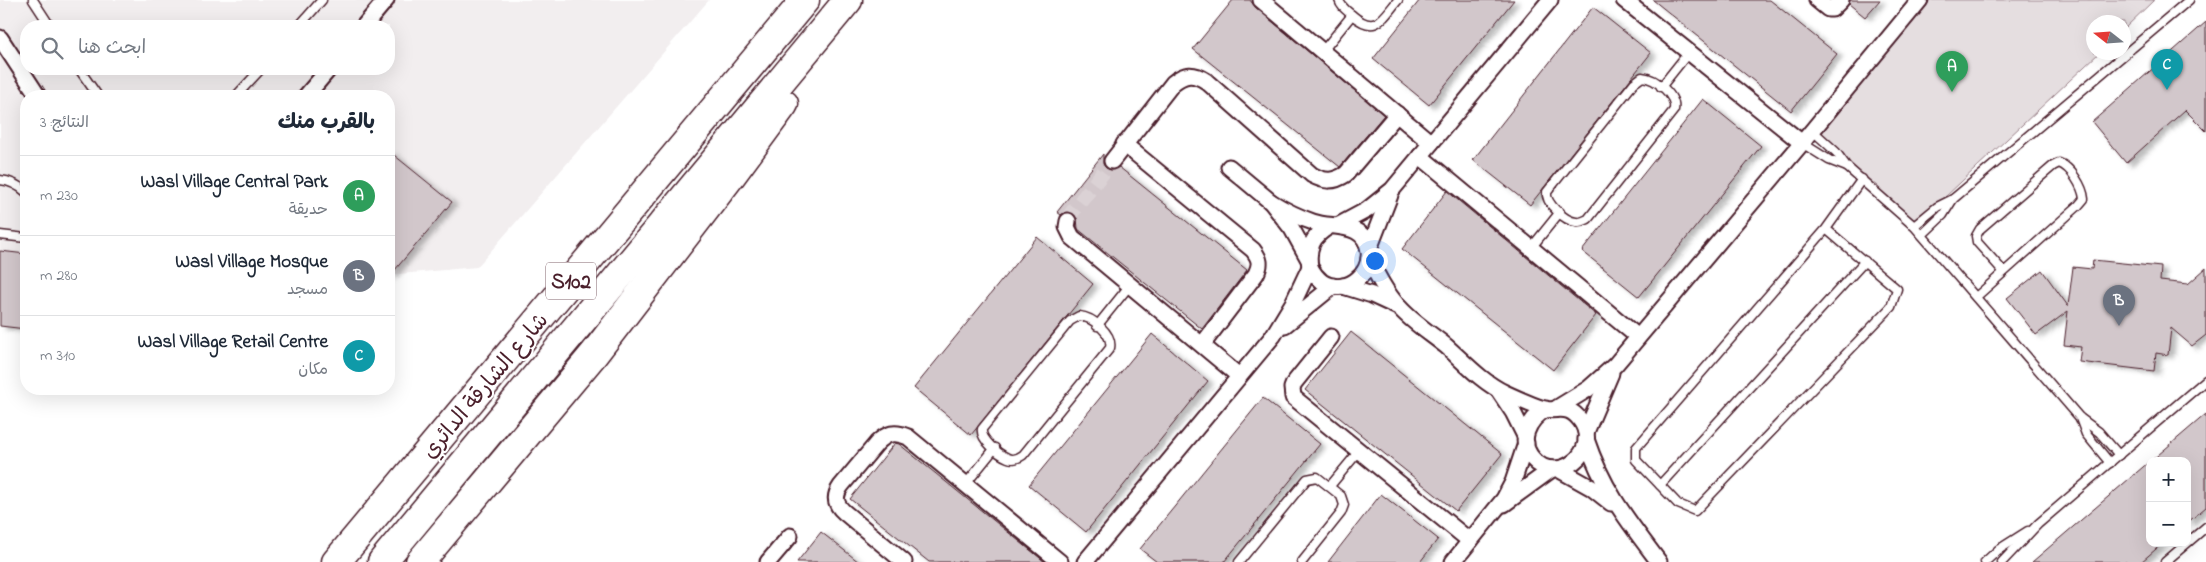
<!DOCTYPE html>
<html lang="ar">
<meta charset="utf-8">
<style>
body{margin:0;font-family:"Indie Flower","Playpen Sans Arabic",sans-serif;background:#f2f2f3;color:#1f2937;direction:rtl}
.controls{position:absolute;right:15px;bottom:15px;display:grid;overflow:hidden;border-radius:10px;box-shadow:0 5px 20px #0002}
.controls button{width:45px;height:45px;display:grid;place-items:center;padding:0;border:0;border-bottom:1px solid #e0e1e3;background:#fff;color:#1f2937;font:25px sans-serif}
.compass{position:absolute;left:2086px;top:15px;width:45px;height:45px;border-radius:50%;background:#fff;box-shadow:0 5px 20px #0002;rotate:287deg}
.you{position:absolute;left:1374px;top:260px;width:18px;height:18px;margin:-12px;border:4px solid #fff;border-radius:50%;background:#1a73e8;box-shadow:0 0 0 8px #1a73e833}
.badge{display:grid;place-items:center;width:32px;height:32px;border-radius:50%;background:#111827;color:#fff;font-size:16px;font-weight:700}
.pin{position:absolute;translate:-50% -41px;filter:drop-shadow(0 1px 2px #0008)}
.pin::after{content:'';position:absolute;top:26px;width:18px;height:15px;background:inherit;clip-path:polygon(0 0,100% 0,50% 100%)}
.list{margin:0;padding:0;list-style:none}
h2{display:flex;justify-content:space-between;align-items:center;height:65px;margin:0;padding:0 20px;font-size:21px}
h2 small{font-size:16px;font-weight:400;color:#747a83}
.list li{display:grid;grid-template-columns:32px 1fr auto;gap:15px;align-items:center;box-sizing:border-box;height:80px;padding:0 20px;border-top:1px solid #e0e1e3}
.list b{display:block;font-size:19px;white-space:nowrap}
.list p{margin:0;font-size:16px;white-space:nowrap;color:#747a83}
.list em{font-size:16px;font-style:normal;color:#747a83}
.icon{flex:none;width:28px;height:28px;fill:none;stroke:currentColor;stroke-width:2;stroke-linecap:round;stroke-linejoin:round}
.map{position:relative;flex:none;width:2206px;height:562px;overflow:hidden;direction:ltr}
.search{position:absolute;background:#fff;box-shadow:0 5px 20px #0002;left:20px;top:20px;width:375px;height:55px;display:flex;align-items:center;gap:12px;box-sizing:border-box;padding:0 18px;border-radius:20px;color:#747a83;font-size:19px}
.panel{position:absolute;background:#fff;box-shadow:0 5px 20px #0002;left:20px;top:90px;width:375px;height:305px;border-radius:20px;direction:rtl}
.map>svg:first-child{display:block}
</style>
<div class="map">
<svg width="2206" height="562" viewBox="0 0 2206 562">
<defs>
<filter id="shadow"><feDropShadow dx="5.5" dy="3" stdDeviation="2.5" flood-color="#0004"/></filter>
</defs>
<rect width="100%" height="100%" fill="#fff"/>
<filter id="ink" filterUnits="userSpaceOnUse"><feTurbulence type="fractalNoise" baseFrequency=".02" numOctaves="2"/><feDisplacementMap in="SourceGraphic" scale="10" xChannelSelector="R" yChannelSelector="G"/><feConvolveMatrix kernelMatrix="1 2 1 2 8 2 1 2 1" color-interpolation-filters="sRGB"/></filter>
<g filter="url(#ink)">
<path fill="#f2eeef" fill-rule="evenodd" d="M0 0H709L477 267 389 275V96H26V271L0 267ZM26 26H389V69H26Z"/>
<polygon fill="#e5dee0" stroke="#987e86" points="1925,0 2154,0 2124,29 2124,22 2094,22 2094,52 2099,53 1914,226 1813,131"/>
<g fill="#d2c7cb" stroke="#4a1f2b" filter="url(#shadow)">
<polygon points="1233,0 1250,0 1255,7 1384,115 1340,167 1193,49"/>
<polygon points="1420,0 1514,0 1429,105 1373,59"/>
<polygon points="1653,0 1770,0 1837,54 1791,111"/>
<polygon points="1850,0 1880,0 1865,17 1849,4"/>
<polygon points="1593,7 1651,53 1530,205 1473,160"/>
<polygon points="2206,22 2206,131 2185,110 2126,163 2092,122"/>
<polygon points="1703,99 1761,146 1639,297 1582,251"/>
<polygon points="389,151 452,202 389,277"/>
<polygon points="1103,154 1103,164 1106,168 1111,170 1119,167 1247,270 1202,329 1078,229 1077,218 1074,214 1065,212 1061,215 1057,212"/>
<polygon points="1447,191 1596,315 1553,370 1402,249"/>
<polygon points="1037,237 1093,284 971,435 914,388"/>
<polygon points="0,251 26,254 26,329 0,326"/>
<polygon points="2093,260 2161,267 2160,281 2188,284 2206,268 2206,335 2192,346 2171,328 2168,355 2156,353 2154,371 2079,362 2081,347 2064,345 2068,311 2036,335 2007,298 2042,270 2068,306 2073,267 2092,269"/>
<polygon points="1351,332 1502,454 1456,511 1305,390"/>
<polygon points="1152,334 1208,381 1086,532 1029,485"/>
<polygon points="1263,398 1320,444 1224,562 1157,562 1140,549"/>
<polygon points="2206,414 2206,507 2187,523 2187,461 2151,461"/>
<polygon points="895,443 899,444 1045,562 929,562 850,499"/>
<polygon points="2150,461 2150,543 2163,543 2141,562 2032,562"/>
<polygon points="1381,494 1438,539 1420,562 1328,562"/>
<polygon points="821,532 859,562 797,562"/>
</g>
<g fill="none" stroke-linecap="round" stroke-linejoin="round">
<polyline stroke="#dbd2d5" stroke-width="15" stroke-dasharray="15 8" stroke-linecap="butt" points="1068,221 1070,215 1112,161"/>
<g stroke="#4a1f2b" stroke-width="11">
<g id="lane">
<polyline points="33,0 50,26"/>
<path d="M1339 0C1341 7 1346 10 1352 15 1376 35 1382 19 1398 0"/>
<polyline points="299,26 322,0"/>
<polyline points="1322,52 1352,15"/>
<polyline points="79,69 98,96"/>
<path d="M1642 77C1656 78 1677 96 1674 110L1588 219C1584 221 1581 223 1576 222 1565 221 1545 203 1547 192L1634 83Z"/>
<polyline points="1661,87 1689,52"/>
<polyline points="236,96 261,69"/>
<polyline points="1813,131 1836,152 1847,167 1914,226 2080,418 2099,432 2119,455"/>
<polyline points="1802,143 1829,160 1847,167"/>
<path d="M0 180C11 181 18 185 26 192"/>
<polyline points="1914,226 1937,207 1953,199 2189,0"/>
<polyline points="1826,229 1897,289 1891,307 1695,511 1678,504 1636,460 1636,448 1826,229 1862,179"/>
<polyline points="0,235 26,238"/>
<polyline points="1922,235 1943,215 1953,199"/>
<polyline points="1531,248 1560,212"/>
<path d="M1976 297 2078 206 2084 199C2083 187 2071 167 2059 163L2053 166 1980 229 1976 236 1977 242 2004 272"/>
<path d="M1079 316C1093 317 1113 334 1110 348L1023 455C1019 458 1013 460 1008 458 998 454 980 439 982 429L1070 321Z"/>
<polyline points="1097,326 1130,285"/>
<polyline points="2080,418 2086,434 2110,463"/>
<polyline points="965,485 995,448"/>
<polyline points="1660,485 1865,261"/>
<polyline points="1330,486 1359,451"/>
<polyline points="1239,562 1307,479 1317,477 1341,496 1344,505 1341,513 1302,562"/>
<polyline points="1985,562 1998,550 2028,531"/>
<polyline points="2002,562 2038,524 2206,380"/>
<polyline points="2165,562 2206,527"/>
</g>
</g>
<g stroke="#4a1f2b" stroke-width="19">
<g id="street">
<polyline points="1261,0 1431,143"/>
<polyline points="1624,0 1802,143"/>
<polyline points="1817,0 1828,9 1832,9 1841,0"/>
<polyline points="364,26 386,0"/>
<polyline points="0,38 38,96"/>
<polyline points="306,96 329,69"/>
<path d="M1124 144 1253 250C1260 259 1261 264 1256 274L1202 345"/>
<polyline points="1420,156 1638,337"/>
<path d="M1112 161 1173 83C1185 73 1194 73 1206 81L1312 175C1325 182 1334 182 1346 174L1397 114"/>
<polyline points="1229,167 1271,202 1292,229 1308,258"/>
<path d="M1271 202C1284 210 1298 217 1313 222 1333 229 1365 221 1369 251 1372 276 1344 296 1322 282 1317 278 1313 273 1310 267 1307 248 1312 236 1330 226"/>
<polyline points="1068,221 1067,227 1072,237 1239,376"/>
<polyline points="1339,225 1367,210 1392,190 1550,0"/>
<polyline points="1369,249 1390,195"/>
<path d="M1369 259C1377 275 1386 293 1399 307 1412 322 1430 333 1446 346 1464 362 1483 383 1505 393 1518 399 1531 405 1544 409 1559 412 1568 403 1581 421 1602 451 1557 487 1533 459 1517 441 1528 420 1546 409"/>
<polyline points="1343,286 1372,295 1398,307"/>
<polyline points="1285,325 1333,286"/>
<polyline points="1331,337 1294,383 1292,388 1293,397 1470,541"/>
<polyline points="1499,391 1513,412 1525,436"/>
<polyline points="1557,408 1588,389 1615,365 1802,143 1920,0"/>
<polyline points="1586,432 1611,373"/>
<path d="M1586 439C1603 490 1628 521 1659 562"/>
<polyline points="1558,469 1592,488 1611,503"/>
<polyline points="1504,504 1552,469"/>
<polyline points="768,562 790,536"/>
<path d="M904 562 844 512C835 504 834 496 841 486L877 443C887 433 895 431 908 437L1060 562"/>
<polyline points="1085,562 1273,336 1293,303 1310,267"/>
<polyline points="1453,562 1504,499 1513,482 1526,443"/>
</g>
</g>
<g stroke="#4a1f2b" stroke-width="31">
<g id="highway">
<polyline points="336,562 805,0"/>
<polyline points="382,562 848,0"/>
<polyline points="420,562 594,354 731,176 784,104"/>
</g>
</g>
<use href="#lane" stroke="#fff" stroke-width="8"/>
<use href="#street" stroke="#fff" stroke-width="15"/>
<use href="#highway" stroke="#fff" stroke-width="28"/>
</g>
</g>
<g text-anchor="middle" stroke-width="4" stroke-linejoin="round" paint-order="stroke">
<rect fill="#fff" stroke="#80626b" stroke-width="1" x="546" y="262.5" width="50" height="37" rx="4"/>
<g font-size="21" font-weight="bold" fill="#4a1f2b">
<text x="571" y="288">S102</text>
</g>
<g font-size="22" fill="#4a1f2b" stroke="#fff">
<text transform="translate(484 385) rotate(-50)" y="8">شارع الشارقة الدائري</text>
</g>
</g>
</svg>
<div class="controls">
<button>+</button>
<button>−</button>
</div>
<svg class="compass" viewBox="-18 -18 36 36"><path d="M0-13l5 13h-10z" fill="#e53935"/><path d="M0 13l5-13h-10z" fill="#747a83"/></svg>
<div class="you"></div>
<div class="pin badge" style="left:1952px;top:92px;background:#2e9e5b">A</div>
<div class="pin badge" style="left:2119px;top:326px;background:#6b7280">B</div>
<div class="pin badge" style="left:2167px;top:90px;background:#0f9aa8">C</div>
<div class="search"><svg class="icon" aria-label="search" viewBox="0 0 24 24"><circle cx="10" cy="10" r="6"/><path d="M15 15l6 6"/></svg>ابحث هنا</div>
<section class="panel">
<h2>بالقرب منك<small>النتائج: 3</small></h2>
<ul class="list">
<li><span class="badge" style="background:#2e9e5b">A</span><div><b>Wasl Village Central Park</b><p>حديقة</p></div><em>230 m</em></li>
<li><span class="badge" style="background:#6b7280">B</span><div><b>Wasl Village Mosque</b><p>مسجد</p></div><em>280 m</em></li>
<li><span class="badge" style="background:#0f9aa8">C</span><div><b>Wasl Village Retail Centre</b><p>مكان</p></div><em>310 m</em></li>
</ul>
</section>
</div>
